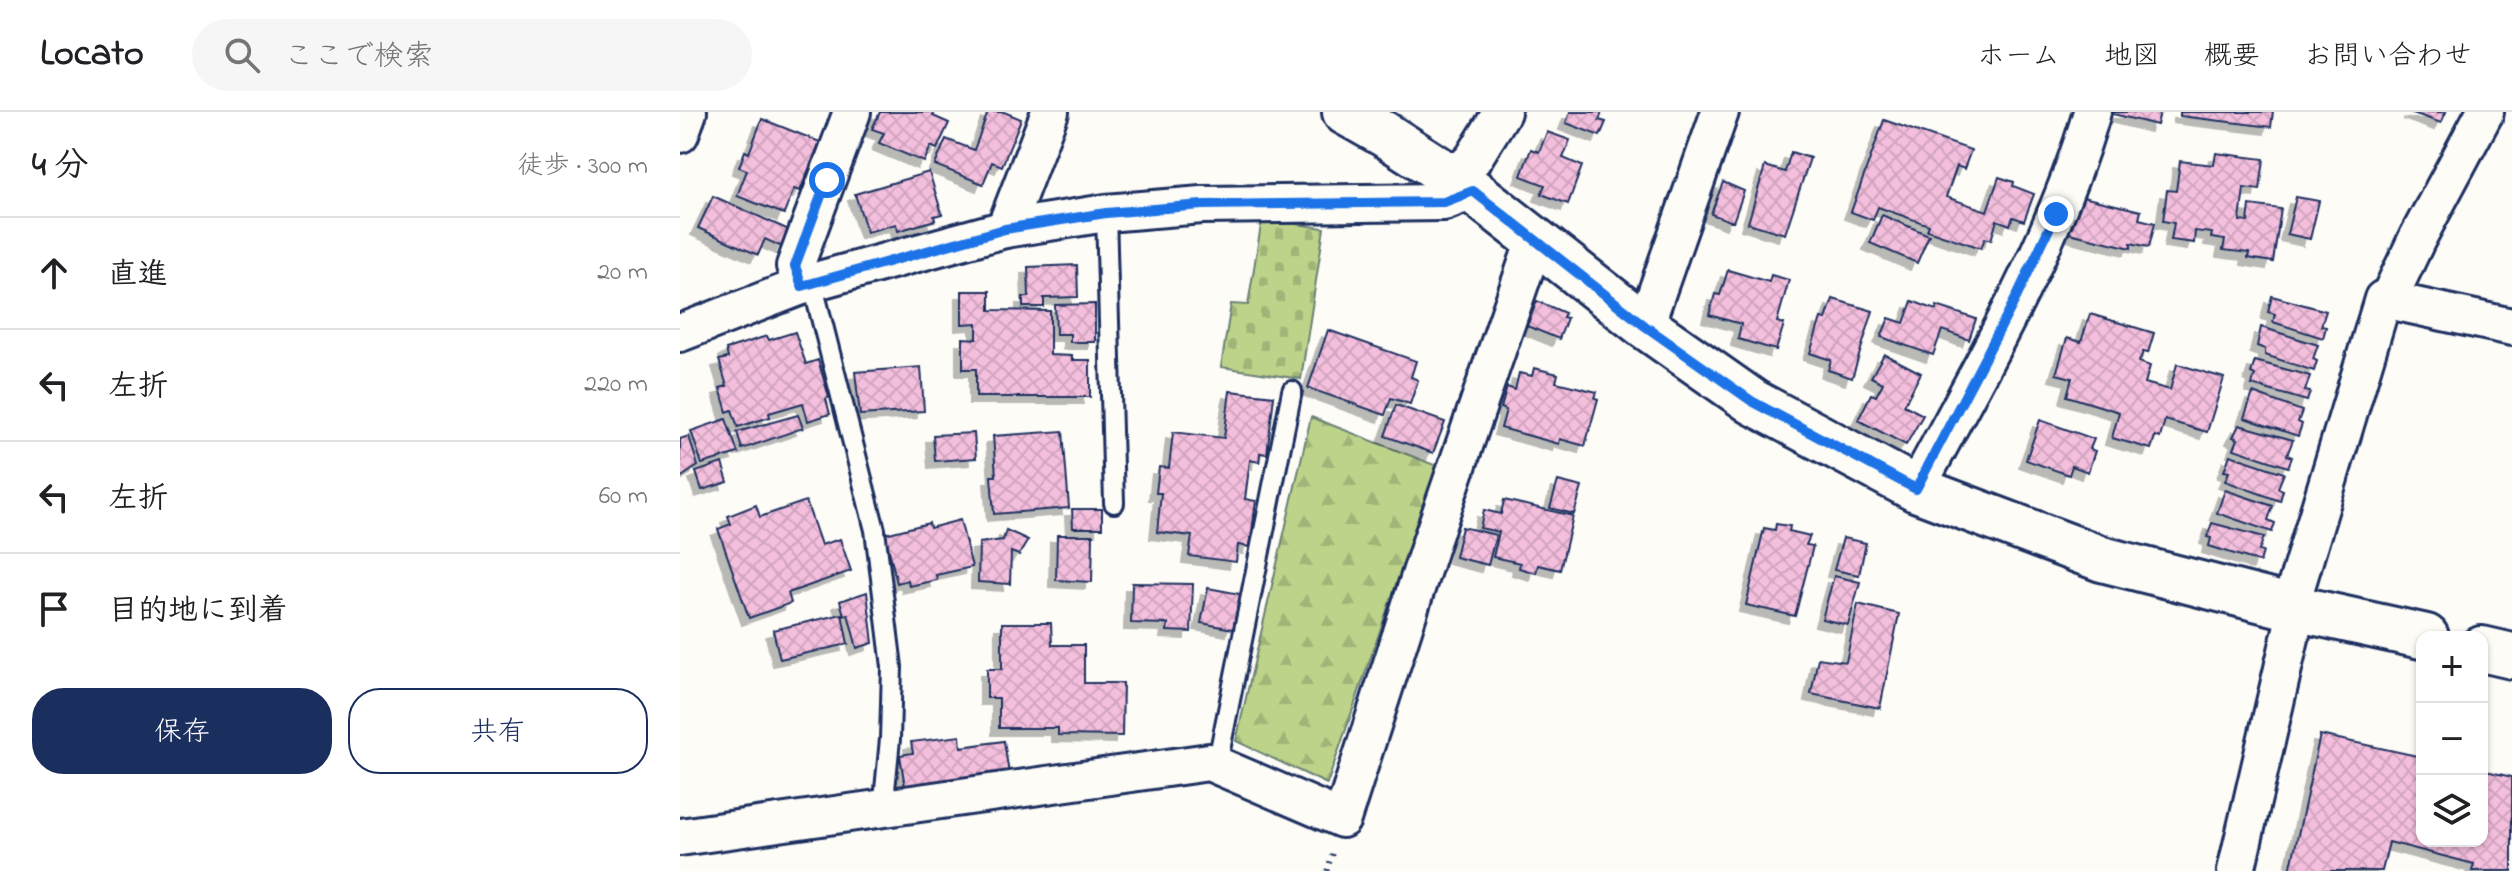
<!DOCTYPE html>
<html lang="ja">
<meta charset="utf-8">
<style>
body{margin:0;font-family:"Indie Flower","Klee One",sans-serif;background:#f6f6f6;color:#202124}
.controls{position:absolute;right:24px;bottom:24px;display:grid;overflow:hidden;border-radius:16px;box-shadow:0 2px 6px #0004}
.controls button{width:72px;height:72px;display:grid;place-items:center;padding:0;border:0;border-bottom:2px solid #e0e0e0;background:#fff;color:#202124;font:40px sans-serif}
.stop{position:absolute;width:24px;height:24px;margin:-18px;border:6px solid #1a73e8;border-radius:50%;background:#fff}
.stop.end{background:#1a73e8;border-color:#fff;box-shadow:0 2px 8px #0008}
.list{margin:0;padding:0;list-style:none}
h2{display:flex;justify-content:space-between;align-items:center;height:104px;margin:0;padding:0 32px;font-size:34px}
h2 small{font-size:26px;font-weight:400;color:#757577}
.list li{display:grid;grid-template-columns:52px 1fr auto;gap:24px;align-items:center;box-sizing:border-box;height:112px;padding:0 32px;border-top:2px solid #e0e0e0}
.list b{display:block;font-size:30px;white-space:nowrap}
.list em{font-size:26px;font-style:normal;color:#757577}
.actions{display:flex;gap:16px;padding:24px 32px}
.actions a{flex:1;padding:18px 0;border:2px solid #1b2f5e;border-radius:32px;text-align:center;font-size:28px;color:#1b2f5e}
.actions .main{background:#1b2f5e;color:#fff}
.icon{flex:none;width:44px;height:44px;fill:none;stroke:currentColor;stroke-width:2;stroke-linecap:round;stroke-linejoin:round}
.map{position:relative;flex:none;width:1832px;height:759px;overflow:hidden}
header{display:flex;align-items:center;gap:48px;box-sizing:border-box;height:112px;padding:0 40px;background:#fff;border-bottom:2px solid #e0e0e0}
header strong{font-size:38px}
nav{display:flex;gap:44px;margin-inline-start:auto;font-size:28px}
.search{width:560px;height:72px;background:#f6f6f6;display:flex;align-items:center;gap:20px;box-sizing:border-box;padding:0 28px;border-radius:44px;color:#757577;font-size:30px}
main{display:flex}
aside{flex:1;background:#fff}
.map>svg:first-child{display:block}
</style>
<header>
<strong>Locato</strong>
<div class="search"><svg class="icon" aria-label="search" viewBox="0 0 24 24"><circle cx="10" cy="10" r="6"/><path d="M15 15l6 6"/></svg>ここで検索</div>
<nav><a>ホーム</a><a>地図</a><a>概要</a><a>お問い合わせ</a></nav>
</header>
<main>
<aside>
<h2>4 分<small>徒歩 · 300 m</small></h2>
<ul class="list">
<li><svg class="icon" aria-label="ahead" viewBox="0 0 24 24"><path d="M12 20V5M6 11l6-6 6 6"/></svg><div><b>直進</b></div><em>20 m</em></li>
<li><svg class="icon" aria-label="left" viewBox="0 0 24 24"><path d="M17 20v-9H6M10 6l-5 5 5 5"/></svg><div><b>左折</b></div><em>220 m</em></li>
<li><svg class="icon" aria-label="left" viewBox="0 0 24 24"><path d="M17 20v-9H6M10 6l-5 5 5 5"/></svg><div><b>左折</b></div><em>60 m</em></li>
<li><svg class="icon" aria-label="arrive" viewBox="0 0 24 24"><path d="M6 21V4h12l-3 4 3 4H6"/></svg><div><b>目的地に到着</b></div></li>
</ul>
<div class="actions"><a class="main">保存</a><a>共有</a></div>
</aside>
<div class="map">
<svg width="1832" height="759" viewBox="0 0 1832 759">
<defs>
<pattern id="forest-firs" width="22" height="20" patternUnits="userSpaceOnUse" patternTransform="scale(2)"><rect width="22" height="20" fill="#bcd389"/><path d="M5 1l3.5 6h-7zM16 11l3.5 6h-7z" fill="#a1b579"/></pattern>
<pattern id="cemetery-stones" width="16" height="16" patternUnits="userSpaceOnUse" patternTransform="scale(2)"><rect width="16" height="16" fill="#bcd389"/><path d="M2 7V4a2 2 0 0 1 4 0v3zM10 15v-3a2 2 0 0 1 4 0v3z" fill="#a1b579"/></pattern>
<pattern id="building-cross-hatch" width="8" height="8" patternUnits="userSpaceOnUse" patternTransform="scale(2)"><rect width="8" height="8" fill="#f4bfdc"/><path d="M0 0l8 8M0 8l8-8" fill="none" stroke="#d1a4bf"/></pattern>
<filter id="shadow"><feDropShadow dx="-7" dy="7" stdDeviation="0" flood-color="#0004"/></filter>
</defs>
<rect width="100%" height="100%" fill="#fdfcf7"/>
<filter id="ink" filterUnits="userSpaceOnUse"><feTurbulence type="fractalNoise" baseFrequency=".0125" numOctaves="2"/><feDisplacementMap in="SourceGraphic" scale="16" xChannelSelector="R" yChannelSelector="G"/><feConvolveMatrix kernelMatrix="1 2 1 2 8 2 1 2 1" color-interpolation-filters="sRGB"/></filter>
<g filter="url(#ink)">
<polygon fill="url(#forest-firs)" stroke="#6c8174" stroke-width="2" points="631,305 757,354 647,672 556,629"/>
<polygon fill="url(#cemetery-stones)" stroke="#6c8174" stroke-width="2" points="582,107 644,116 621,267 541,255 551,192 568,193"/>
<g fill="url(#building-cross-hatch)" stroke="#1b2f5e" stroke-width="2" filter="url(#shadow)">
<polygon points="200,0 255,0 253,4 269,11 257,37 251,34 244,50 199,31 204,21 192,17"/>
<polygon points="308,0 324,0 341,7 322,54 312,50 303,72 255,53 266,27 294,38"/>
<polygon points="890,0 922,0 919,8 926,10 920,24 886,11"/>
<polygon points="1425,0 1480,0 1477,13"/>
<polygon points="1500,0 1593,0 1591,15 1500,4"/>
<polygon points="1730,0 1766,0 1761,11"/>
<polygon points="82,7 140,30 120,79 114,77 104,102 57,84 67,58 59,55 65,39 69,41"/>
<polygon points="1204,8 1291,38 1284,57 1277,54 1266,85 1307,99 1319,65 1334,70 1333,74 1354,82 1344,109 1333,105 1330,113 1317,108 1311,128 1305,126 1301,136 1247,118 1249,113 1198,95 1193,108 1171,100"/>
<polygon points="867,20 890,28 883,46 902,54 888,92 861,82 865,73 841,64 851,37 859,40"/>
<polygon points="1111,40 1130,46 1105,122 1068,111 1085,54 1105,60"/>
<polygon points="1536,41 1584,47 1580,78 1564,76 1560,109 1568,110 1570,93 1601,97 1593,150 1568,146 1569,141 1543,138 1545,128 1531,126 1532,121 1515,119 1514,131 1491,128 1494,111 1483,109 1487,78 1496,79 1500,49 1534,53"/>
<polygon points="249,60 262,102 254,104 255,108 218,119 216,112 187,120 175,82"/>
<polygon points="1043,70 1064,79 1053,110 1031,102"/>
<polygon points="1394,83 1461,99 1459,107 1475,111 1469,135 1451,131 1451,136 1385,120"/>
<polygon points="33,84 109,118 102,135 85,127 78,143 18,116"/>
<polygon points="1616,85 1639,89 1630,127 1607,122"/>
<polygon points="1202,103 1249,123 1237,151 1190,131"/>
<polygon points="397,153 398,185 364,186 364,195 343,195 343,185 349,185 348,155"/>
<polygon points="1048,158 1089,170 1091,163 1109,168 1097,210 1104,212 1096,238 1058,227 1061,212 1029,203 1035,182 1040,183"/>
<polygon points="282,179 310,179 310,198 370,199 370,243 392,244 392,248 410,248 410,285 296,285 296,257 283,257 283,226 297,227 297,211 282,212"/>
<polygon points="1592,184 1646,199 1641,214 1646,215 1643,226 1593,210 1595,202 1588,200"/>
<polygon points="1153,187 1193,199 1172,266 1148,258 1151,248 1130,241 1141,206 1146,207"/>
<polygon points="857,189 885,201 883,205 887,206 879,227 847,214"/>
<polygon points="1232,189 1256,198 1257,194 1296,207 1289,228 1262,218 1253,243 1201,225 1209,206 1224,211"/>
<polygon points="415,192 415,230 390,230 390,222 376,222 375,193"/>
<polygon points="1410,202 1474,221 1468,241 1463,240 1459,250 1470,254 1465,271 1490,278 1497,252 1544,266 1527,320 1485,308 1480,326 1475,324 1471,337 1432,326 1439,300 1387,284 1392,266 1376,262 1387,226 1401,230"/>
<polygon points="1581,215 1638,233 1633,247 1637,249 1634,259 1585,243 1585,237 1577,234"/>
<polygon points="648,218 736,249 731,265 738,268 730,292 711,286 705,303 628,276"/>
<polygon points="115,220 126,252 138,248 149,285 146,287 150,302 128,309 123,291 89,301 90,305 58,315 52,298 47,300 40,276 47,274 39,248 48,246 46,237 87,224 89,228"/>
<polygon points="1204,242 1241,261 1224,293 1243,303 1226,333 1178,308 1191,282 1196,284 1203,271 1191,265"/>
<polygon points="1575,249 1630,264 1625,279 1630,280 1627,289 1572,273 1575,263 1571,261"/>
<polygon points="241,255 244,299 180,303 175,260"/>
<polygon points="854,256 878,262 876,270 917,280 915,286 918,287 905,334 880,327 879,332 821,316 826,298 821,296 827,275 835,278 839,261 852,264"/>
<polygon points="550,279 594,284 587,342 580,341 579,350 570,348 565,387 576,389 570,435 558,433 556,450 509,444 512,424 477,420 481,381 476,381 479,355 489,356 493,320 544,326"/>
<polygon points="1573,281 1622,299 1618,310 1622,312 1618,324 1564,306"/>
<polygon points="716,293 765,310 753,341 705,324"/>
<polygon points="118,303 123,316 62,337 57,320"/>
<polygon points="46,307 58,341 22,352 11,319"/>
<polygon points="1360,308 1414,327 1410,337 1415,339 1408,360 1392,354 1389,363 1346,348"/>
<polygon points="1559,313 1613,328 1607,343 1612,345 1608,355 1554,337 1558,327 1553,325"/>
<polygon points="383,319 389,396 314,402 311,364 316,364 313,324"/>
<polygon points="294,321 296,346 255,349 253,323"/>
<polygon points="9,324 18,354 0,366 0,327"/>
<polygon points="1550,343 1604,361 1598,376 1603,378 1600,389 1545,369 1549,360 1544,359"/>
<polygon points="42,351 48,370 22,378 16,360"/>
<polygon points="878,369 902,375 894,402 870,396"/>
<polygon points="1545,378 1593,394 1588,408 1595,411 1592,420 1537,401"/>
<polygon points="824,388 893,404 880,458 858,453 856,461 839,456 840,451 813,445 819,420 800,416 804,398 821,402"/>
<polygon points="126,389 141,433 160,427 171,459 108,481 111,491 69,506 38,417 51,412 48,404 76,393 80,405"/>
<polygon points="392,397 422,397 422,416 393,416"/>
<polygon points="280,408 292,455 256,463 257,468 229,474 228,468 217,471 205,422 249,411 250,416"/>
<polygon points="1532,411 1584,425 1579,439 1583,440 1580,450 1529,434 1531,426 1527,425"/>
<polygon points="1096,412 1110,414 1109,419 1130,424 1126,433 1133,434 1115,504 1066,493 1084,416 1095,418"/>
<polygon points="782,415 816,423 808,453 775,445"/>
<polygon points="326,418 348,428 339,443 331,440 330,472 298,470 299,431 323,428"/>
<polygon points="377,423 413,423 412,470 376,468"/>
<polygon points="1163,426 1186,431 1179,463 1154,458"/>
<polygon points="1154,464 1180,470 1168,513 1142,507"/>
<polygon points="452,471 513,472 511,520 487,519 488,512 451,511"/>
<polygon points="528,476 560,482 553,517 521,511"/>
<polygon points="187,480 193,531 177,536 168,502 164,503 160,489"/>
<polygon points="1178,492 1219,502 1200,596 1131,582 1138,546 1166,550"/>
<polygon points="162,502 168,532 100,547 93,518"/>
<polygon points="322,511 371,511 372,533 404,533 404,571 443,571 442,624 378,623 378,616 319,616 319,586 307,586 307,557 322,557"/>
<polygon points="1640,623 1742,645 1742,729 1802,729 1802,658 1832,665 1832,759 1792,759 1794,752 1709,730 1702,759 1610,759"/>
<polygon points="280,624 281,635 324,629 329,662 225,675 220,643 233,641 231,630"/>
</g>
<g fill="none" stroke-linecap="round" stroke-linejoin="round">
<g stroke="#1b2f5e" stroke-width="24">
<g id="lane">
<polyline points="426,101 434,391"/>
<polyline points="132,170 195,418 212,555 210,627 203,698"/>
<polyline points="537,653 612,279"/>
</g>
</g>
<g stroke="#1b2f5e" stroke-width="42">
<g id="street">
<polyline points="0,22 8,0"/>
<polyline points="773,67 793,47 822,0"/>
<polyline points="325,117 370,0"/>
<polyline points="122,174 115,154 172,0"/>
<polyline points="1708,188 1737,127 1805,0"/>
<polyline points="965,214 1040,0"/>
<polyline points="0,221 132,170 325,117 426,101 522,93 764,90 793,79"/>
<path d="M1236 377C1300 257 1374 132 1412 0"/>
<polyline points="1610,495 1703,187 1832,215"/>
<polyline points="0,725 529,650 662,707 751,430 855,128"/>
<polyline points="1556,759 1617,496"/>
</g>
</g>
<g stroke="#1b2f5e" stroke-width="50">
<g id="secondary">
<polyline points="665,0 704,22 793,79 965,214 1073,290 1236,377 1422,447 1610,495 1746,525"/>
<polyline points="1802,537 1832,544"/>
</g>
</g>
<polyline stroke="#1b2f5e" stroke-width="5" stroke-dasharray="2 6" stroke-linecap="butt" points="647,759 653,739"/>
<use href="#lane" stroke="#fdfcf7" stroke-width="18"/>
<use href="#street" stroke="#fdfcf7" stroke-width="36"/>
<use href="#secondary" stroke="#fdfcf7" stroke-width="44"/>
</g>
</g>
<g fill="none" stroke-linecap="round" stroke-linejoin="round" filter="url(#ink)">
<polyline stroke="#1a73e8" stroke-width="10" points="147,68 115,154 122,174 325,117 426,101 522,93 764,90 793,79 965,214 1073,290 1236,377 1336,186 1376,102"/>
</g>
</svg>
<div class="controls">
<button>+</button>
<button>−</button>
<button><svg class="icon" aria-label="layers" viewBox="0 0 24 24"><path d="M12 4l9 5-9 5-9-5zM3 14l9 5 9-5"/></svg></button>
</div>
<div class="stop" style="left:147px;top:68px"></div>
<div class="stop end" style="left:1376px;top:102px"></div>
</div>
</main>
